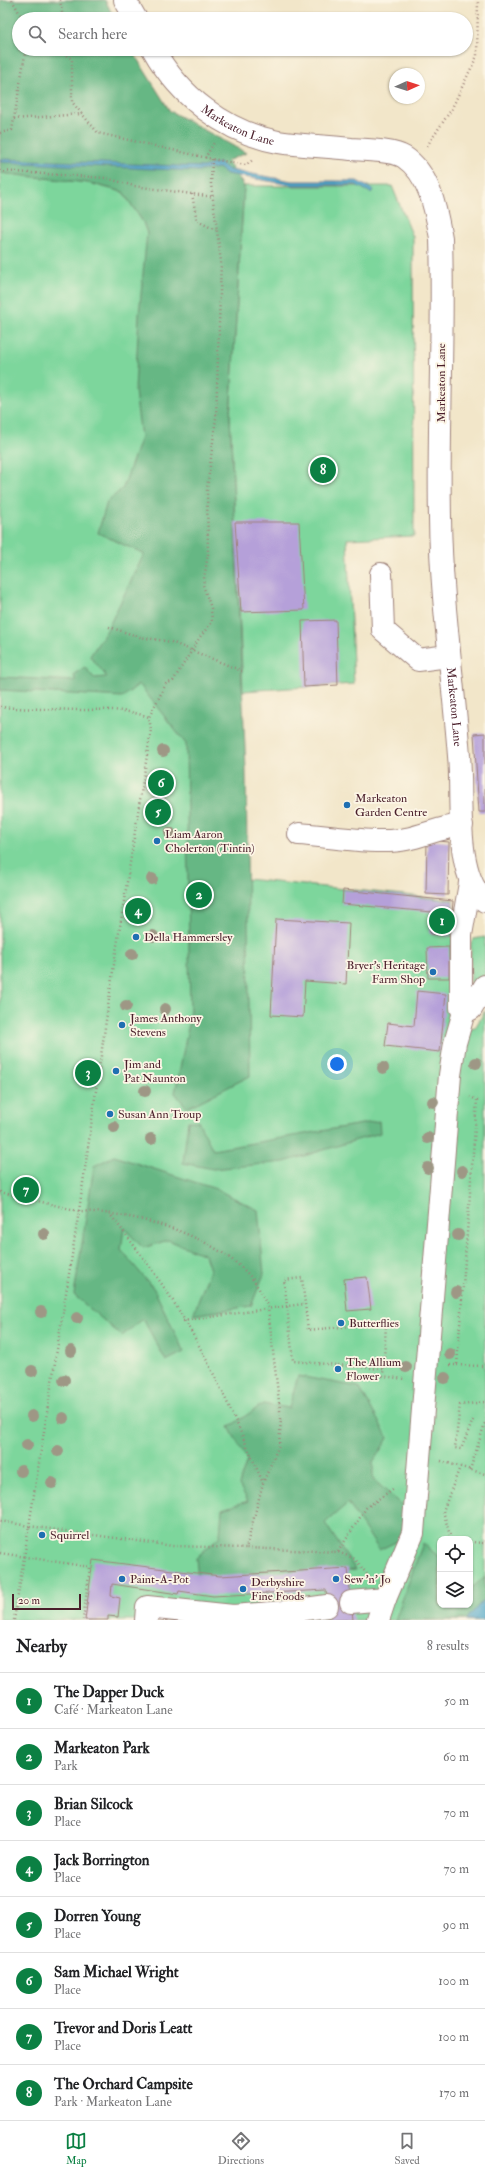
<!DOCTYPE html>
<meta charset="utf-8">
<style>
body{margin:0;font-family:"IM FELL Double Pica",serif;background:#f2f2f2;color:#202124}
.controls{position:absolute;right:12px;bottom:12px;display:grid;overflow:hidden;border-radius:8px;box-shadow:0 1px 3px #0004}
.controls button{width:36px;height:36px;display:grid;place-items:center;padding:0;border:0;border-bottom:1px solid #e0e0e0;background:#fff;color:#202124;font:20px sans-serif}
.compass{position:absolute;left:389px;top:68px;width:36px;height:36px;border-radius:50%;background:#fff;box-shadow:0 1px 3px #0004;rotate:87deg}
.scale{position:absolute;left:12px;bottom:10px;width:69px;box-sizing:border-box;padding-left:4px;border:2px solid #4a1f2b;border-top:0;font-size:11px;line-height:14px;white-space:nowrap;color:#4a1f2b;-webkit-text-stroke:3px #fcf5e5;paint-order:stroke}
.you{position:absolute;left:337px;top:1064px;width:14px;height:14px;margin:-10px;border:3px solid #fff;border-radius:50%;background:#1a73e8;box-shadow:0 0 0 6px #1a73e833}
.badge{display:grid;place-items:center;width:26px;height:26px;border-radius:50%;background:#0b8043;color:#fff;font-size:13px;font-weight:700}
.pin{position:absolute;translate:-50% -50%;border:2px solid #fff;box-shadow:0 1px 4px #0006}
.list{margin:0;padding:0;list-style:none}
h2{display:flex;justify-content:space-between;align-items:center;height:52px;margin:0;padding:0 16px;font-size:17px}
h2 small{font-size:13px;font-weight:400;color:#757577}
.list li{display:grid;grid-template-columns:26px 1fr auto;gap:12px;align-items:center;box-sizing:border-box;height:56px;padding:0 16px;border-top:1px solid #e0e0e0}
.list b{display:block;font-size:15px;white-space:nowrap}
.list p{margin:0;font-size:13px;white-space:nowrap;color:#757577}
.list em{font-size:13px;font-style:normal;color:#757577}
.icon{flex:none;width:22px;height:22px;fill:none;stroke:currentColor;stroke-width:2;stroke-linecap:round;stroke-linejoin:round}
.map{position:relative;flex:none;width:485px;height:1620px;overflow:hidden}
.search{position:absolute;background:#fff;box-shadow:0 1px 3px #0004;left:12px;right:12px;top:12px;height:44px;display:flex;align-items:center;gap:10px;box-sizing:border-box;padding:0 14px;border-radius:22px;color:#757577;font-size:15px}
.sheet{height:500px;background:#fff}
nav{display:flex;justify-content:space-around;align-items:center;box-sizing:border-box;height:56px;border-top:1px solid #e0e0e0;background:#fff;font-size:11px;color:#757577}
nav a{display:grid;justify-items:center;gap:2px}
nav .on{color:#0b8043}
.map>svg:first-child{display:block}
</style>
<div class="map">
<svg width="485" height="1620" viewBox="0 0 485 1620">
<rect width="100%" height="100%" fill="#fcf5e5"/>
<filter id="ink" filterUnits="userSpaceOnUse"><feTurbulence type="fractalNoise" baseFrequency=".025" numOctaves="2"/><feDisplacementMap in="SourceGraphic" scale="8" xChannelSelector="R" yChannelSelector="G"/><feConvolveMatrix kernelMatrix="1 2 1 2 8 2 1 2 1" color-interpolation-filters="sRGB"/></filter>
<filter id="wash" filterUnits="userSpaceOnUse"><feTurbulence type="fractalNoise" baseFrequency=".012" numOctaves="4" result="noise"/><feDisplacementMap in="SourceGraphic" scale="16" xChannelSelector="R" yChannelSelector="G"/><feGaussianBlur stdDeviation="0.9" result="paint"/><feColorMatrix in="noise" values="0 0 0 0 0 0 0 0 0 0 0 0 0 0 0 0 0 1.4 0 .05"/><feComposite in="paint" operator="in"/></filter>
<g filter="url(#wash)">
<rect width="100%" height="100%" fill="#f2e6c9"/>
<g fill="#7dd69c" stroke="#647a64" fill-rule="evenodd">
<path d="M0 173 89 183 123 192 143 222 147 233 216 876 453 900 451 1034 475 1028 485 1011V1620H0ZM440 1539H470V1605H440Z"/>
<polygon points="244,186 392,186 413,237 414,536 347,539 354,684 243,691 230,417"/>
<polygon points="485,937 485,973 470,1002 471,943 474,939"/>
</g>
<g fill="#66b784" stroke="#586b58">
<polygon points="0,0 105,0 115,19 19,19 19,49 131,49 170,111 246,153 227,161 244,186 230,417 246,770 250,1076 187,1108 175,1093 190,1018 186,744 139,684 123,697 0,690 0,677 75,681 74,674 85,667 94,678 107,677 90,656 107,630 144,554 98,533 107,502 123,488 141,437 135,391 139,315 147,233 143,222 123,192 89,183 0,173"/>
<polygon points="188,1121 198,1121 213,1150 379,1121 380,1133 284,1162 213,1169 183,1163"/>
<polygon points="114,1156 216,1189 258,1210 264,1274 251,1306 193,1315 210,1270 205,1255 168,1240 143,1248 124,1228 121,1250 154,1289 184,1352 166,1361 143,1319 122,1336 74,1295 94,1166"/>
<polygon points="298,1376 359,1387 388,1438 373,1462 373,1479 409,1512 406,1537 379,1550 348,1503 325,1523 356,1570 230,1583 198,1578 196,1558 220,1536 222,1509 248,1501 239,1485 247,1460 229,1427 263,1404 289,1408"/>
<polygon points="423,1543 440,1558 440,1605 470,1605 470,1585 473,1587 485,1576 485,1620 395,1620"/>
</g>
<g fill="#4ca5c9" stroke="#4b627a">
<polygon points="0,159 203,167 219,163 229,170 292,181 357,181 373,190 371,193 356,185 292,185 227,174 219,168 198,171 0,162"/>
<polygon points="485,1598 485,1620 466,1620"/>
</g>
<g id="blocks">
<g fill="#b5a0d9">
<polygon points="235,522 299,522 304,610 241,612"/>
<polygon points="336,620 338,685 304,687 302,621"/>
<polygon points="485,733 485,812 479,812 474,734"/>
<polygon points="427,840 449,842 448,895 426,894"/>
<polygon points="343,890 453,901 450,936 430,934 432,912 342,904"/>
<polygon points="276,919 349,923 346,984 305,981 303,1017 271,1015"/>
<polygon points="449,947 449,978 428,978 427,948"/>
<polygon points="417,991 446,994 440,1052 385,1046 388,1023 414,1026"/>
<polygon points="367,1277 371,1309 347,1311 344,1279"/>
<polygon points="93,1560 220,1576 348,1568 353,1620 328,1620 326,1590 213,1596 179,1591 178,1594 112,1584 111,1596 120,1598 118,1617 108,1616 108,1620 85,1620"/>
</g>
</g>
</g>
<g filter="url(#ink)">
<use href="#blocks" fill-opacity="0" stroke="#9e827a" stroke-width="1"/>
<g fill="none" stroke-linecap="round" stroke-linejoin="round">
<g stroke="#9e827a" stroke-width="24">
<g id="minor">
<polyline points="125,0 136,19"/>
<path id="s1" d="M153 49C179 96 225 132 278 142 302 146 327 146 351 149 365 150 393 150 404 157 430 174 436 211 441 238 444 331 438 425 440 518 441 598 453 676 459 756 463 796 453 874 485 901"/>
<polyline points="381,574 383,630 418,660 448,656"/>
<path d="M299 834C328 836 379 845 406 839 425 835 442 827 462 825"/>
<polyline points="470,883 461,935 461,1008 464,1012 471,1009 485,986"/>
<polyline points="351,1602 385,1599 413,1533 450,1075 455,1043 464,1012"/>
<polyline points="146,1620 147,1607 233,1616 284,1612 327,1606"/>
<polyline points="378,1620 385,1599"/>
</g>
</g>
<g stroke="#9e827a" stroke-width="2.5" stroke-dasharray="1 3" stroke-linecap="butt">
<polyline points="12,0 23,19"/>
<polyline points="60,0 63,19"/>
<polyline points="56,49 72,59 72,102 98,133 212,159 246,165 254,159"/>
<polyline points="68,49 69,56"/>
<polyline points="14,119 81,114"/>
<polyline points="0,133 12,130 26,49"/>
<polyline points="427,146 451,110 477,56 478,0"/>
<polyline points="205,158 215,141"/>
<path d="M212 159 211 184 221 262 216 418 207 489 208 554 203 585 211 608 212 622 200 637 173 681 166 684 149 717 151 730 113 971 79 1211C134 1213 208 1232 248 1274 257 1283 263 1296 268 1308L281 1419 279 1445 263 1483 246 1548 338 1552 355 1559 370 1578"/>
<polyline points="0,171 106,178 134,186 214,197"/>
<polyline points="192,194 197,221 216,230"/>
<polyline points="109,627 140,637 171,642 242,671"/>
<path d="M0 707C26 709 51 709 77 710 105 710 121 708 149 717"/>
<polyline points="0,1192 79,1211 29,1526 0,1521"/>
<path d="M109 1213C131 1241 153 1270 173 1301 209 1358 236 1421 263 1483"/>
<polyline points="183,1321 287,1306 284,1280 302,1278 305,1304"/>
<polyline points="450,1365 457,1365 477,1100 470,1097"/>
<polyline points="457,1365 482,1366 485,1364"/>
<polyline points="383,1369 293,1361 287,1306 305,1304 308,1330 385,1323 386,1325 383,1376 404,1379"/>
<polyline points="473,1420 461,1449 455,1448 460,1405 485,1402"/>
<polyline points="441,1461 485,1474"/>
<polyline points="470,1470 485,1423"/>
<polyline points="451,1539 443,1511 460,1467"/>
<polyline points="470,1542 484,1543 485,1541"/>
<polyline points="338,1552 366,1508 394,1488"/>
<polyline points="0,1553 90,1567 83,1620"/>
<polyline points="14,1620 29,1526 173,1546 246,1548"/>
</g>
<use href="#minor" stroke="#fff" stroke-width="22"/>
</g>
<g fill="#9e9785">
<circle cx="163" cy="751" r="6"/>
<circle cx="170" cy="833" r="6"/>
<circle cx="152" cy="879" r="6"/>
<circle cx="153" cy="936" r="6"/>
<circle cx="132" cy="954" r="6"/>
<circle cx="126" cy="1006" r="6"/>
<circle cx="165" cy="1009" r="6"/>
<circle cx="476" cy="1063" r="6"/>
<circle cx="383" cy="1068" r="6"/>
<circle cx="145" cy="1091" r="6"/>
<circle cx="433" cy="1102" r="6"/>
<circle cx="114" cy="1127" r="6"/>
<circle cx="428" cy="1138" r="6"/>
<circle cx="151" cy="1139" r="6"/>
<circle cx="428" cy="1168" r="6"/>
<circle cx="462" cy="1171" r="6"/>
<circle cx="44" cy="1234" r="6"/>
<circle cx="458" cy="1235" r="6"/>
<circle cx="456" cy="1292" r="6"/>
<circle cx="41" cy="1312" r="6"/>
<circle cx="77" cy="1318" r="6"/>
<circle cx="71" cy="1351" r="6"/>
<circle cx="450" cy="1354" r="6"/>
<circle cx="406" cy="1367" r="6"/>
<circle cx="32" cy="1371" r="6"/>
<circle cx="445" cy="1378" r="6"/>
<circle cx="64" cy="1380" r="6"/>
<circle cx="32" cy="1416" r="6"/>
<circle cx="63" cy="1418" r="6"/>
<circle cx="27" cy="1445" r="6"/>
<circle cx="58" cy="1451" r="6"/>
<circle cx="21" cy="1471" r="6"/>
<circle cx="52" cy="1483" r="6"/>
</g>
</g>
<g fill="#1f6fb2" stroke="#fcf5e5" stroke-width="1.5">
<circle cx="347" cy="805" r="4"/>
<circle cx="157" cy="841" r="4"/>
<circle cx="136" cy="937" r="4"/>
<circle cx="433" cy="972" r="4"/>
<circle cx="122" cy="1025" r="4"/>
<circle cx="116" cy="1071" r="4"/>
<circle cx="110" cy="1114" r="4"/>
<circle cx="341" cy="1323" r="4"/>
<circle cx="338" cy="1369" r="4"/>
<circle cx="42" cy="1535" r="4"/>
<circle cx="122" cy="1579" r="4"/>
<circle cx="336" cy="1579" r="4"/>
<circle cx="243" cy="1589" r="4"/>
</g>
<g text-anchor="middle" stroke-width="3.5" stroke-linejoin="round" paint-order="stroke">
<g font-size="12" fill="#4a1f2b" stroke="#fcf5e5">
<text dy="4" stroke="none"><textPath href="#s1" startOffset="117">Markeaton Lane</textPath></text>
<text transform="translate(441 383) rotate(-90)" y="4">Markeaton Lane</text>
<text dy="4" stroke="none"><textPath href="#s1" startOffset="849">Markeaton Lane</textPath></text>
</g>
<g font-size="12" fill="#4a1f2b" stroke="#fcf5e5" text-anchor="start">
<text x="355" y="802">Markeaton<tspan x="355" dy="14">Garden Centre</tspan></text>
<text x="165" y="838">Liam Aaron<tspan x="165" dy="14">Cholerton (Tintin)</tspan></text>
<text x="144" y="941">Della Hammersley</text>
<text x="425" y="969" text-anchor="end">Bryer's Heritage<tspan x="425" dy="14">Farm Shop</tspan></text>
<text x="130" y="1022">James Anthony<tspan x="130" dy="14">Stevens</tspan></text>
<text x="124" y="1068">Jim and<tspan x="124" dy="14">Pat Naunton</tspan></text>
<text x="118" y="1118">Susan Ann Troup</text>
<text x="349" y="1327">Butterflies</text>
<text x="346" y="1366">The Allium<tspan x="346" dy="14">Flower</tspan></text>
<text x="50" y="1539">Squirrel</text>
<text x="130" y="1583">Paint-A-Pot</text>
<text x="344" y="1583">Sew 'n' Jo</text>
<text x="251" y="1586">Derbyshire<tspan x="251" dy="14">Fine Foods</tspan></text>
</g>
</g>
</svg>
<div class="controls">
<button><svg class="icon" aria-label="locate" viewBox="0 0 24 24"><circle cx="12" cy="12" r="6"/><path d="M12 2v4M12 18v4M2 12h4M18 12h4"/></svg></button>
<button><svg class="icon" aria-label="layers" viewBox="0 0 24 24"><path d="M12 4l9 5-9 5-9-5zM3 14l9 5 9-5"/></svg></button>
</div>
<svg class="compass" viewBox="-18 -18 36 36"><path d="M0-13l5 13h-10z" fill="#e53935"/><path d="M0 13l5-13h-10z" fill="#757577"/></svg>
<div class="scale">20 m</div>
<div class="you"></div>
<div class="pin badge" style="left:442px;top:921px">1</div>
<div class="pin badge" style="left:199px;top:895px">2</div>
<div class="pin badge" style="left:88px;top:1073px">3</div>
<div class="pin badge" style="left:138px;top:911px">4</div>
<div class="pin badge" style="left:158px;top:812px">5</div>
<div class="pin badge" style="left:161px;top:783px">6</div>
<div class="pin badge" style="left:26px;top:1190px">7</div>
<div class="pin badge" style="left:323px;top:470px">8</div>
<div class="search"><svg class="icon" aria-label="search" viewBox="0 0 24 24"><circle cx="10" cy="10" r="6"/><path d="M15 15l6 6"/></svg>Search here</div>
</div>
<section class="sheet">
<h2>Nearby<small>8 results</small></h2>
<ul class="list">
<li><span class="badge">1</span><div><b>The Dapper Duck</b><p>Café · Markeaton Lane</p></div><em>50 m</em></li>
<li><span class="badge">2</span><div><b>Markeaton Park</b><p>Park</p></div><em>60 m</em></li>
<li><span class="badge">3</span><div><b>Brian Silcock</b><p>Place</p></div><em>70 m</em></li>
<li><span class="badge">4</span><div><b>Jack Borrington</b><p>Place</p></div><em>70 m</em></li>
<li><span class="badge">5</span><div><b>Dorren Young</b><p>Place</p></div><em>90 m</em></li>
<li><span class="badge">6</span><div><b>Sam Michael Wright</b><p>Place</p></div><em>100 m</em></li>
<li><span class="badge">7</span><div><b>Trevor and Doris Leatt</b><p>Place</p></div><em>100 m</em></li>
<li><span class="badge">8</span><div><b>The Orchard Campsite</b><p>Park · Markeaton Lane</p></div><em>170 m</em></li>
</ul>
</section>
<nav>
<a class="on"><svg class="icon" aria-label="map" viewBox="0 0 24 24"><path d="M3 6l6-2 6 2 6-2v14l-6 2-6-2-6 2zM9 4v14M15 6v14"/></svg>Map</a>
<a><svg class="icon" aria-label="directions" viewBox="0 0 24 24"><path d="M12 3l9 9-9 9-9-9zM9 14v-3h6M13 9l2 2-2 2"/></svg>Directions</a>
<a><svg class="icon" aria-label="saved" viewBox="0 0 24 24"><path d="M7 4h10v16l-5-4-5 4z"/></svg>Saved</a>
</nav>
